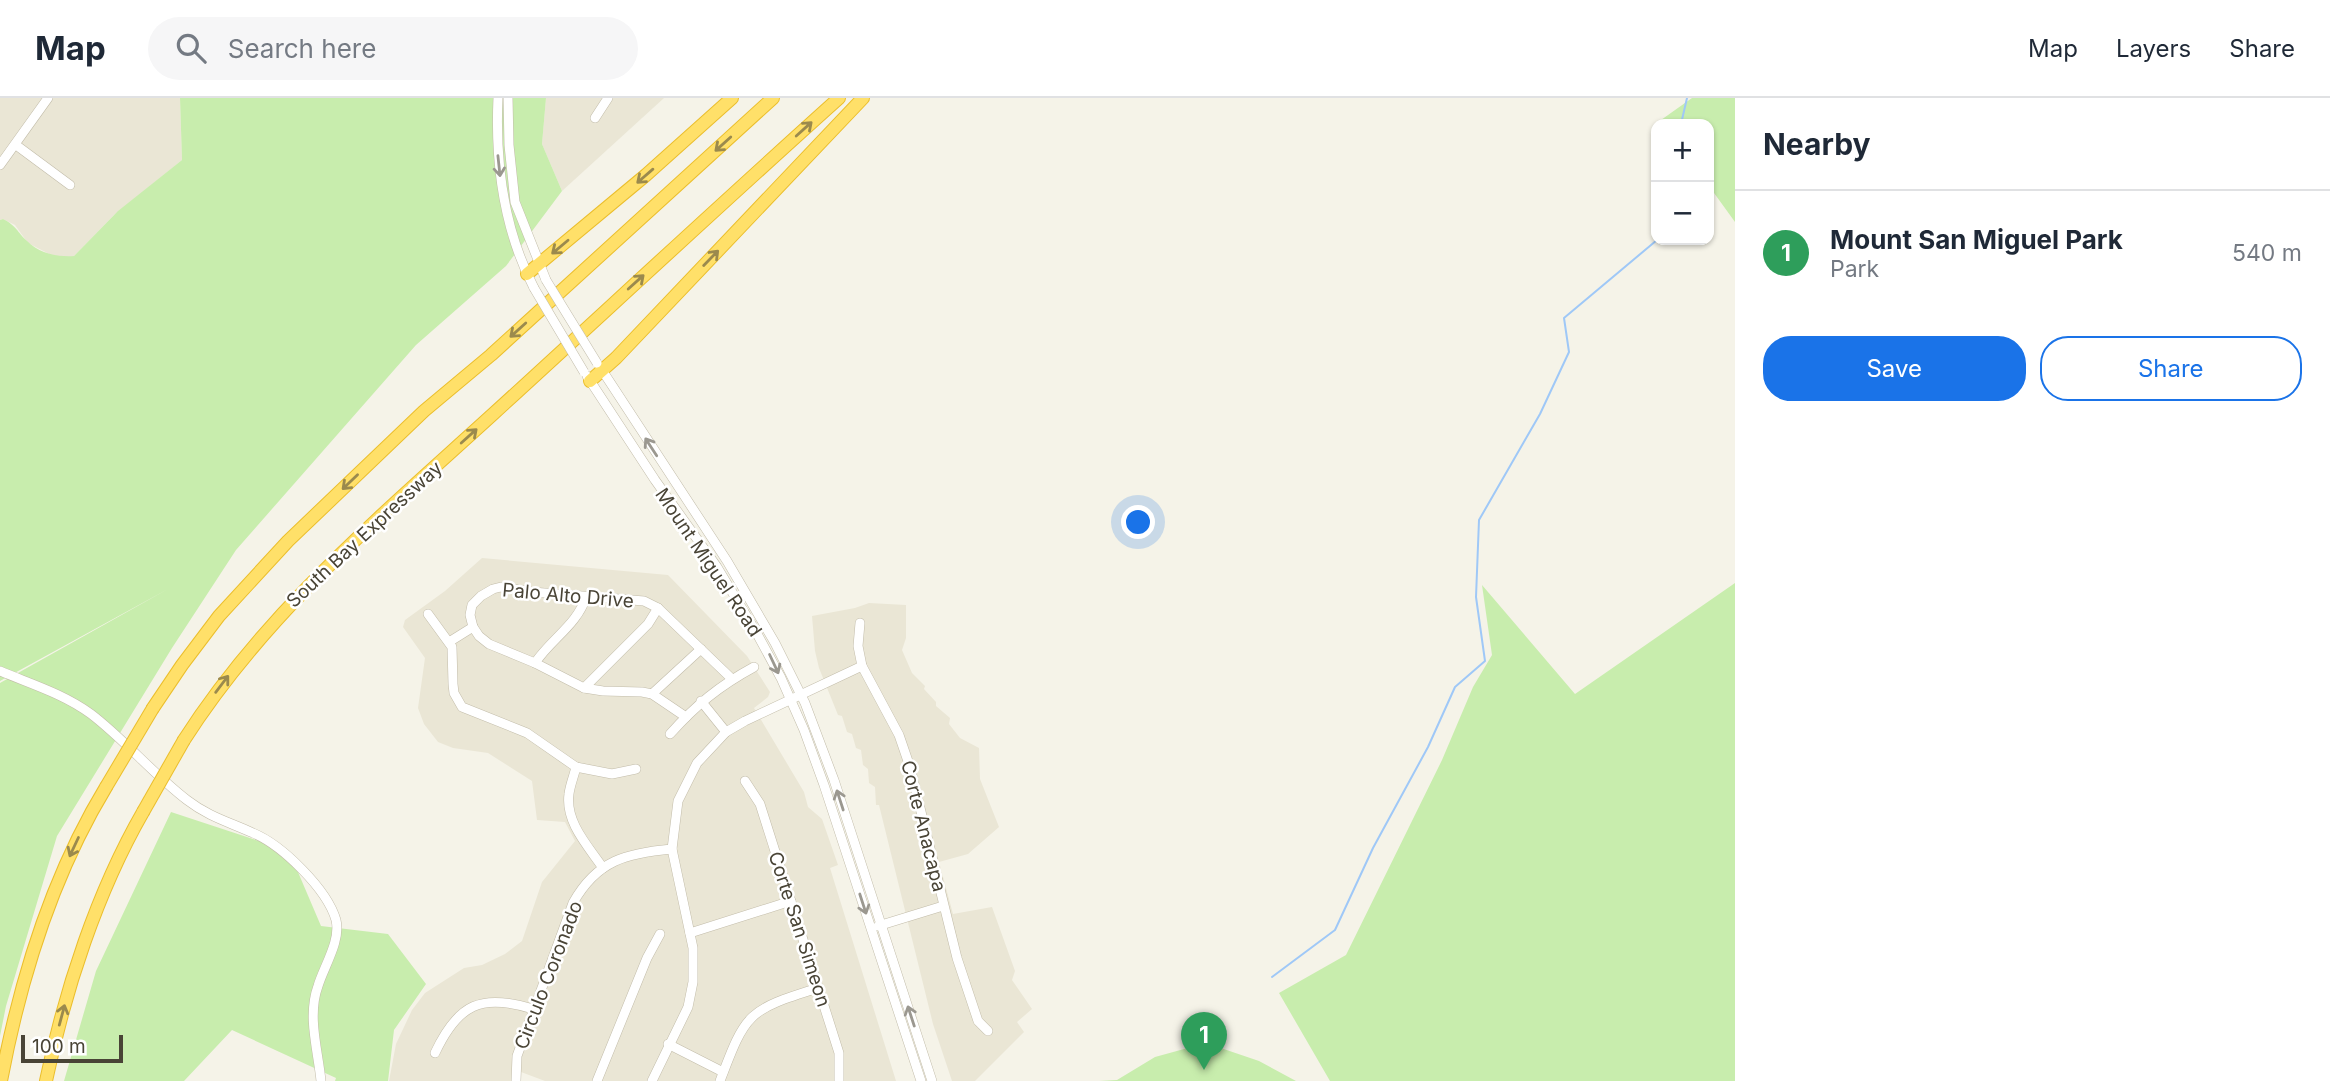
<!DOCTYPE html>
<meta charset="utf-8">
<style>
body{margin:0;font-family:Inter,sans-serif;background:#f6f6f7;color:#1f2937}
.controls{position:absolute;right:21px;top:21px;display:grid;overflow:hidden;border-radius:14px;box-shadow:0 2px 5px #0004}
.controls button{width:63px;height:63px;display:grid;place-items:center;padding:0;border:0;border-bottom:2px solid #e0e1e3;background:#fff;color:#1f2937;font:35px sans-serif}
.scale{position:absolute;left:21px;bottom:18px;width:102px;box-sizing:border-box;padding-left:7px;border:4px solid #494436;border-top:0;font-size:19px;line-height:24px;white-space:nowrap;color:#494436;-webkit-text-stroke:5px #fff;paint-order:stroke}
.you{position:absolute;left:1139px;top:425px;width:24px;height:24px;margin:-18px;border:5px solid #fff;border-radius:50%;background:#1a73e8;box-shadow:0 0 0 10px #1a73e833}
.badge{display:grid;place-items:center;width:46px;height:46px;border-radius:50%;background:#1a73e8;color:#fff;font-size:23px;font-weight:700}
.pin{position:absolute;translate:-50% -58px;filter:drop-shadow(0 2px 4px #0008)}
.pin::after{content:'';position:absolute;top:37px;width:24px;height:21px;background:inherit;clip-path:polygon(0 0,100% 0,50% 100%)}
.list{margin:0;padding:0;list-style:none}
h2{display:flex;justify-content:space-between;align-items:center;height:91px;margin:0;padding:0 28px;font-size:30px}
h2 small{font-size:23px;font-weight:400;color:#747a83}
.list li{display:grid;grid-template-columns:46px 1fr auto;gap:21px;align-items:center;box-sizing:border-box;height:126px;padding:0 28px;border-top:2px solid #e0e1e3}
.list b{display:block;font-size:26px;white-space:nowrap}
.list p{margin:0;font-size:23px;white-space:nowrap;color:#747a83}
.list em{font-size:23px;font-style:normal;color:#747a83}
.actions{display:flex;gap:14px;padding:21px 28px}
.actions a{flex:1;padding:16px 0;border:2px solid #1a73e8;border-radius:28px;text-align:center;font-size:24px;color:#1a73e8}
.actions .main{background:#1a73e8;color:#fff}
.icon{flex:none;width:38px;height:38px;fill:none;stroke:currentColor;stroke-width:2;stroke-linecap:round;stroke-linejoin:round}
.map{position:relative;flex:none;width:1735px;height:983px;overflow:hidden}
header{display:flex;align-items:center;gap:42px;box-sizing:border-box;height:98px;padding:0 35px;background:#fff;border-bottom:2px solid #e0e1e3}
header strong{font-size:33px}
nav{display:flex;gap:38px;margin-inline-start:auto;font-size:24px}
.search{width:490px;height:63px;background:#f6f6f7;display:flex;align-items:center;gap:18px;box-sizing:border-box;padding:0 24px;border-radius:38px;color:#747a83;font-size:26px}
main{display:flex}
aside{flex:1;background:#fff}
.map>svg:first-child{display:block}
</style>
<header>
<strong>Map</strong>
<div class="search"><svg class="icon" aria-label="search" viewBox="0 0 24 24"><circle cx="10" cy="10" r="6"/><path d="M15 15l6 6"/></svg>Search here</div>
<nav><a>Map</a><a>Layers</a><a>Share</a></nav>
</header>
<main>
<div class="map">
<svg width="1735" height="983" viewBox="0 0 1735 983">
<rect width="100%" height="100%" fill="#f5f3e8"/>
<g fill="#eae6d5">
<polygon points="0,0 180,0 182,62 114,117 74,158 70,160 55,159 28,145 15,127 3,121 0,122"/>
<polygon points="546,0 664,0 562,93 542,46"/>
<polygon points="482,460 668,477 747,558 770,594 768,599 754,610 804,694 808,709 822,721 838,767 830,770 896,983 545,983 521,974 521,983 389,983 396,946 412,912 425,895 464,870 482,867 505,856 522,843 542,784 575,743 565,724 537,722 532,683 488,655 453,650 438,644 424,626 418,610 425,560 403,529 405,522 445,493"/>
<polygon points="869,505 906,507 906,540 902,552 912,575 925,588 924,591 936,604 936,608 950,620 949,626 960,640 979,650 980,681 999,729 968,756 939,764 953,816 992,809 1015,873 1012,882 1032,911 1017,924 1024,934 975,983 952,983 933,926 879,707 876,707 875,689 869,685 868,671 863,667 861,652 856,650 852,636 847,634 842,618 838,617 819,570 815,553 812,518 855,510"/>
</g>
<g fill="#c8edad">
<path d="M180 0H546L542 46 562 93 506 168 416 247 236 452 172 550 57 738 6 908 0 938V585L168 491 0 583V122L3 121C17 128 17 134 27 143 40 156 58 159 74 158L118 113 182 62Z"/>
<polygon points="1692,0 1735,0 1735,124 1709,88 1709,26 1665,26 1661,22"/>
<polygon points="1735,485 1735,983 1330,983 1279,895 1346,857 1442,662 1473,589 1492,557 1482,487 1575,596"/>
<polygon points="171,714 289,753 321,828 388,836 426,886 394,932 388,983 335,983 336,980 232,932 184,983 64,983 96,873"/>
<polygon points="1206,945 1259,963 1296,983 1099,983 1117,982 1155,959"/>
</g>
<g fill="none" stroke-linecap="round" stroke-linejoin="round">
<g stroke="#9fc8f7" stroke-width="2">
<polyline points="1681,26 1687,0"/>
<polyline points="1272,879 1335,832 1373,750 1428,649 1455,589 1485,563 1476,499 1479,422 1540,316 1569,254 1564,220 1657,142"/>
</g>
<g stroke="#c2bca9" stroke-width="10">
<g id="minor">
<path d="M498 0C495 65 504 132 534 190"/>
<polyline points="508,0 509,47 515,104 546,182"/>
<polyline points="595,20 608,0"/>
<polyline points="16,47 70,87"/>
<polyline points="0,67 48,0"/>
<polyline points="600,269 727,463 775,545 805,605 834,682 932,983"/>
<polyline points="587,278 655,382 717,469 755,532 781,580 804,632 824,687 921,983"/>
<polyline points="428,516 452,549 453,586 454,595 462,609 527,635 576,669 612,676 636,671"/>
<polyline points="860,525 858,548 862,568 899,637 910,669 957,860 978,923 988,933"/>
<polyline points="449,544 473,529"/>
<path d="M535 565C551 541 577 527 586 499"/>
<path d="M0 573C31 586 64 596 91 616 125 642 153 676 187 702 209 719 229 724 253 735 282 747 327 791 336 822 341 843 324 868 318 888 307 918 318 952 321 983"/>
<polyline points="584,590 648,526 658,510"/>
<polyline points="652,596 701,551"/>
<polyline points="701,603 726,634"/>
<polyline points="686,619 652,596 642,594 603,593 584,590 535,565 489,546 479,538 473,529 470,517 472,507 481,498 493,491 501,489 532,494 644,503 658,510 732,581"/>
<path d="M670 636C696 607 719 588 754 569"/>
<path d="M576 669C574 678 570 687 569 696 565 724 588 748 603 770"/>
<polyline points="745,683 760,706 839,955 839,983"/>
<polyline points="878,828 943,808"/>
<polyline points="690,835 791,803"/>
<polyline points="668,946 723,974"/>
<path d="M435 955C458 906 481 895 533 911"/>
<path d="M516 983 517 958 573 805C597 762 627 755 672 751"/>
<polyline points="597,983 647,860 660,836"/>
<polyline points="652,983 688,909 693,884 693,850 672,751 678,703 697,665 726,634 745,623 862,568"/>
<path d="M720 983C746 914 748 912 818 890"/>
</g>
</g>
<g stroke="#ebbe2c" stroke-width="14">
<g id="highway">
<polyline points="527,176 646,77 732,0"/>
<polyline points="590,283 616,260 863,0"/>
<polyline points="153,610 182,567 219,518 288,443 424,313 491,257 773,0"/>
<path d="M184 642C265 515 381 418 492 317 607 212 722 105 839 0"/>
<path d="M1 983C20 882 52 778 106 689"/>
<path d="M46 983C65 892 97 794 143 714"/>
</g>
</g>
<use href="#minor" stroke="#fff" stroke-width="9"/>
<use href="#highway" stroke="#ffe069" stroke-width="12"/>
<g stroke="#c2bca9" stroke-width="10" stroke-linecap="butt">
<g id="minor-bridge">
<polyline points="546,182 597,265"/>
<polyline points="534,190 584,274"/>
</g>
</g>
<g stroke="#ebbe2c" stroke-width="14" stroke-linecap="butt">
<g id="highway-bridge">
<polyline points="106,689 153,610"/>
<polyline points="143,714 184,642"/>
</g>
</g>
<use href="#minor-bridge" stroke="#fff" stroke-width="9"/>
<use href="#highway-bridge" stroke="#ffe069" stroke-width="12"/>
</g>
<defs><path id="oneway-shaft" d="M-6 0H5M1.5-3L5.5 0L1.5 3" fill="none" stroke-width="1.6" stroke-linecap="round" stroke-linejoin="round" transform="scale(1.75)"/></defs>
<g stroke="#9b8a4d">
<use href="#oneway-shaft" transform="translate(804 31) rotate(-42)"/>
<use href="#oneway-shaft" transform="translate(723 46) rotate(138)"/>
<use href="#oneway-shaft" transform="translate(645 78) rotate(139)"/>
<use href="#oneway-shaft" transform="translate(560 149) rotate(140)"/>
<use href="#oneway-shaft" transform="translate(711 160) rotate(-46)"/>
<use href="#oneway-shaft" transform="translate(636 184) rotate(-42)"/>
<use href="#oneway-shaft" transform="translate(518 232) rotate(138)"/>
<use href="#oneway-shaft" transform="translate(469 338) rotate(-42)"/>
<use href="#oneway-shaft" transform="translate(350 384) rotate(136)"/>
<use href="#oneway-shaft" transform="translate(222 586) rotate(-53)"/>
<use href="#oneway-shaft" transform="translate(74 749) rotate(115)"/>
<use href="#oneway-shaft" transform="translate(62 917) rotate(-75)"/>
</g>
<g stroke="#9b9890">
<use href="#oneway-shaft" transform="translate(499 68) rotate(84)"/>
<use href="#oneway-shaft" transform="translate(651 349) rotate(-123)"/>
<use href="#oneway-shaft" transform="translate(774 566) rotate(65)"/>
<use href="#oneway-shaft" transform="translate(840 702) rotate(-108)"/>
<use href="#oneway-shaft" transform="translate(863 806) rotate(72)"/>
<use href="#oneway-shaft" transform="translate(911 918) rotate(-108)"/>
</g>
<g text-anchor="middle" stroke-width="5" stroke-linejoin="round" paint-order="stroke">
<g font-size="19" fill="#494436" stroke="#fff">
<text transform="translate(364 436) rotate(-43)" y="7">South Bay Expressway</text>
<text transform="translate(709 464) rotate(56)" y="7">Mount Miguel Road</text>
<text transform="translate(568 497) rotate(5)" y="7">Palo Alto Drive</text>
<text transform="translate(924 728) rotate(76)" y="7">Corte Anacapa</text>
<text transform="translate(800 831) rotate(72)" y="7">Corte San Simeon</text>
<text transform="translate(548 877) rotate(-69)" y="7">Circulo Coronado</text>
</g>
</g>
</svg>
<div class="controls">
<button>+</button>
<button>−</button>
</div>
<div class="scale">100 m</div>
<div class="you"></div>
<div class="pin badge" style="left:1204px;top:972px;background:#2e9e5b">1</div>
</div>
<aside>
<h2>Nearby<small></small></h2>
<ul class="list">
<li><span class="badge" style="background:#2e9e5b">1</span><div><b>Mount San Miguel Park</b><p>Park</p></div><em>540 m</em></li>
</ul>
<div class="actions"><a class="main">Save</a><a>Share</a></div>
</aside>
</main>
